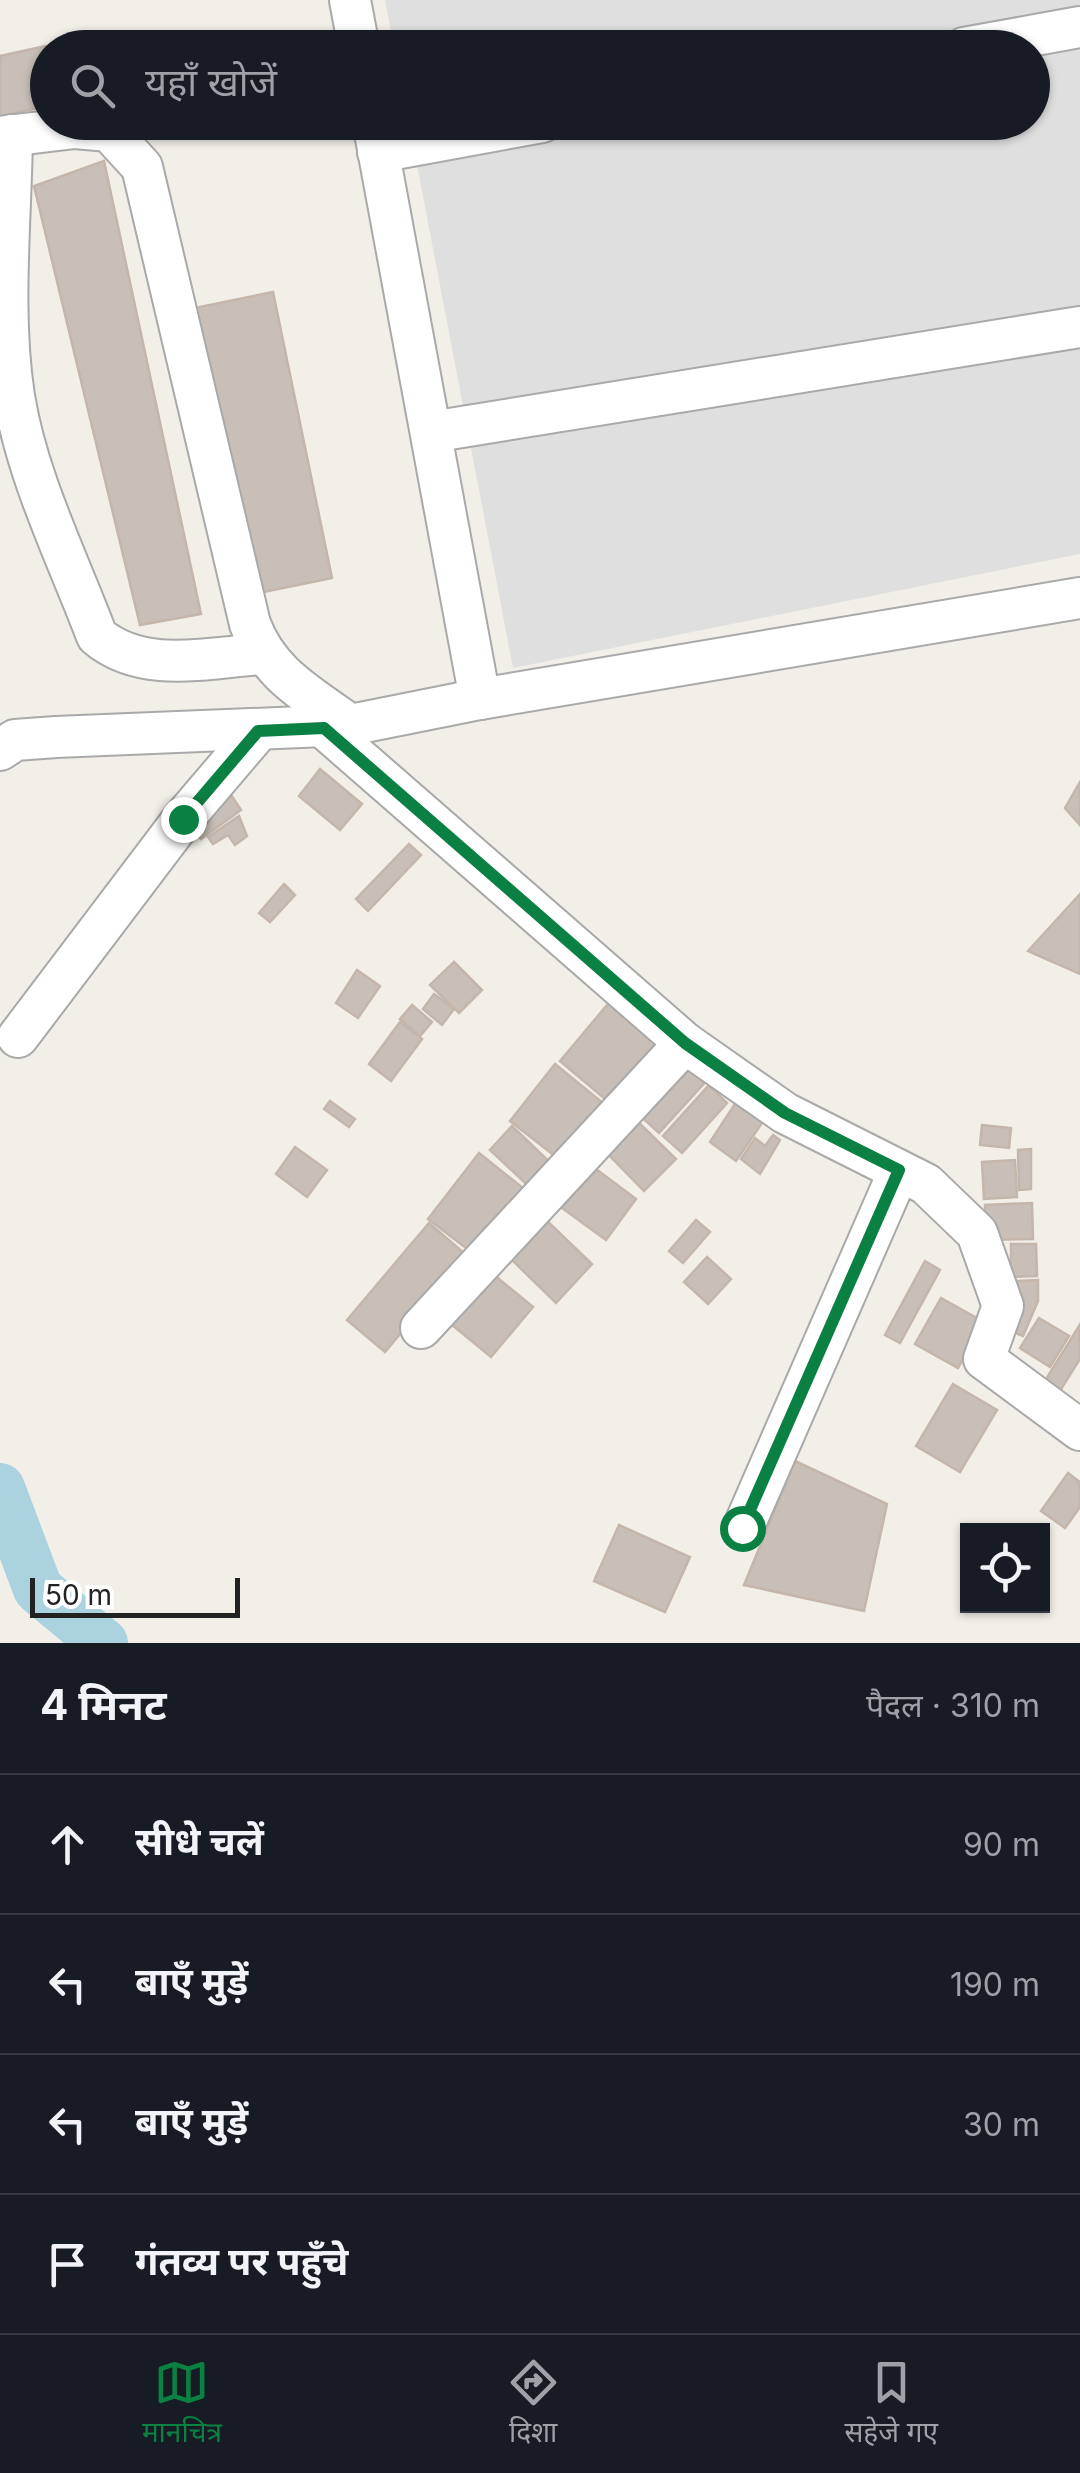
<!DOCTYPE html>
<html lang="hi">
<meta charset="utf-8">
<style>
body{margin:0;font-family:Inter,"Noto Sans Devanagari",sans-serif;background:#242831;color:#f1f3f6}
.controls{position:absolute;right:30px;bottom:30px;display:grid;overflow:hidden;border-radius:0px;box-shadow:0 2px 8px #0004}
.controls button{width:90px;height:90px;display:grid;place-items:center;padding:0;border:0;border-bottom:2px solid #363941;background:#171b24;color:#f1f3f6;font:50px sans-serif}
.scale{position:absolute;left:30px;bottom:25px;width:210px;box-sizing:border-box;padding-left:10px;border:5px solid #222;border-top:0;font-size:28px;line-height:35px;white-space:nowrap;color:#222;-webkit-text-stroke:8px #fff;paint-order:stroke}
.stop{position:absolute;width:30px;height:30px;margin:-22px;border:8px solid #0b8043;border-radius:50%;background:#fff}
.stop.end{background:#0b8043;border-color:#fff;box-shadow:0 2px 10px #0008}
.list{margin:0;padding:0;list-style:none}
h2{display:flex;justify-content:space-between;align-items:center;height:130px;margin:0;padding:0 40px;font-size:42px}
h2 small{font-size:32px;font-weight:400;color:#9ea1a6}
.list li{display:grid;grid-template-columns:65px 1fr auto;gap:30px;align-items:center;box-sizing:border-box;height:140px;padding:0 40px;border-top:2px solid #363941}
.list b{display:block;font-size:38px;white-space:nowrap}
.list em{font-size:32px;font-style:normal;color:#9ea1a6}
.icon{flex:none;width:55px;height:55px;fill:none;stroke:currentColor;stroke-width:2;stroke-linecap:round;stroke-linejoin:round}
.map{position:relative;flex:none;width:1080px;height:1643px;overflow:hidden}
.search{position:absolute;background:#171b24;box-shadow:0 2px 8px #0004;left:30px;right:30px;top:30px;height:110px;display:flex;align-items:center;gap:25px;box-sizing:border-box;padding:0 35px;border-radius:55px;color:#9ea1a6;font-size:38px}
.sheet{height:690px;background:#171b24}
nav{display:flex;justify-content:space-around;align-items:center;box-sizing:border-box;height:140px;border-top:2px solid #363941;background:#171b24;font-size:28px;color:#9ea1a6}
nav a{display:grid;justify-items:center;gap:5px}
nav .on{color:#0b8043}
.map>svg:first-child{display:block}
</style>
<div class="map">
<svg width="1080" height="1643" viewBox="0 0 1080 1643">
<rect width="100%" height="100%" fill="#f2efe9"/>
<polygon fill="#e0dfdf" points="385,0 1080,0 1080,554 513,668 409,123 1032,122 1032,48 394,47"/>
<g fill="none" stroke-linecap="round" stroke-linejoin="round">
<polyline stroke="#aad3df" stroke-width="50" points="0,1488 38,1589 103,1643"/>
</g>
<g fill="#c7bfb8" stroke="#c4b6ab" stroke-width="2.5">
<polygon points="45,46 48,106 0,116 0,56"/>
<polygon points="104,161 201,614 140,625 34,186"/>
<polygon points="273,292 332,578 254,594 195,308"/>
<polygon points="320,769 362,804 340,830 299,796"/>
<polygon points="1080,782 1080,825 1065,808"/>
<polygon points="229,792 241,810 201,839 188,821"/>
<polygon points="239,816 247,836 235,845 228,835 213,844 208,837"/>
<polygon points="409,844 421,855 368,911 356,899"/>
<polygon points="284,884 295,895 270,922 259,913"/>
<polygon points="1080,894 1080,974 1028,951"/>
<polygon points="454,962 482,990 459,1013 430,985"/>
<polygon points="357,970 380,986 358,1018 336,1003"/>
<polygon points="618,992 668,1034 610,1103 560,1061"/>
<polygon points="434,994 454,1009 442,1025 423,1009"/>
<polygon points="412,1005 432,1022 420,1036 400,1019"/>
<polygon points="400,1022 422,1039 391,1081 369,1064"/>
<polygon points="685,1058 708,1079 659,1133 636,1112"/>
<polygon points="555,1064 604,1104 560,1160 510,1121"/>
<polygon points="709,1085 727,1103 682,1153 663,1136"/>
<polygon points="330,1101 355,1119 349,1127 324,1109"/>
<polygon points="737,1101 764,1120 736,1161 710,1142"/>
<polygon points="633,1117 676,1159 644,1191 602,1148"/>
<polygon points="982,1125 1011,1128 1009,1148 980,1145"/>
<polygon points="512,1126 561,1173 539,1196 490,1150"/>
<polygon points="773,1135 780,1140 760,1174 741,1159 755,1138 765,1146"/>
<polygon points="295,1147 327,1170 307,1197 276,1174"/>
<polygon points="1031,1149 1031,1189 1019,1190 1018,1150"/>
<polygon points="479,1153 524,1189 474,1254 428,1219"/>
<polygon points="1015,1160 1017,1197 984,1199 982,1162"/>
<polygon points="592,1166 636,1199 606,1240 562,1208"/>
<polygon points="1032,1203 1033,1239 986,1240 985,1205"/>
<polygon points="546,1220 592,1264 556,1303 510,1258"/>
<polygon points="696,1220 710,1232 683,1263 669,1251"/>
<polygon points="429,1223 466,1255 385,1352 347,1320"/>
<polygon points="1011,1244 1036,1244 1037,1276 1011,1277"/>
<polygon points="707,1257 731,1279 708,1304 684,1282"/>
<polygon points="925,1261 940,1270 900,1343 885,1335"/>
<polygon points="493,1274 533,1307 491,1357 451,1324"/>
<polygon points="1038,1280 1038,1301 1023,1336 1006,1329 1014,1281"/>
<polygon points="941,1298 984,1322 958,1368 915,1344"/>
<polygon points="1039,1318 1069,1336 1050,1367 1020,1348"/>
<polygon points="1079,1326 1080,1359 1058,1394 1043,1384"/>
<polygon points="953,1384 997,1410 960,1472 916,1446"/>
<polygon points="795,1461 887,1504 864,1611 744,1585"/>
<polygon points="1068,1473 1080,1482 1080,1507 1065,1528 1041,1511"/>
<polygon points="619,1525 690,1557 665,1612 594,1581"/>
</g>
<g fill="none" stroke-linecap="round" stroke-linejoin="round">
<g stroke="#a9a9a9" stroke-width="44">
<g id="minor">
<polyline points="350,0 359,48"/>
<polyline points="964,48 1080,27"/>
<polyline points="373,122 480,699"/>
<path d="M12 135C11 220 1 312 14 396 27 478 68 559 97 636 142 674 206 658 261 654"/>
<path d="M0 137 75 128 109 131 142 167 250 624C269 675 308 694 350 725"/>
<polyline points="378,152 542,122"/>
<polyline points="431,432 1080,327"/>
<polyline points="324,728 685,1043 785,1113 926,1184 977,1233 1003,1306 984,1359 1080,1430"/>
<polyline points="0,750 15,740 56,737 350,725 480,699 1080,598"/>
<polyline points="18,1037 183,819 258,731"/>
<polyline points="421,1328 685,1043"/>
<polyline points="743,1528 899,1171"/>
</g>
</g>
<use href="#minor" stroke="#fff" stroke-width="40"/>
</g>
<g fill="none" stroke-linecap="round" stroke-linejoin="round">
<polyline stroke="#0b8043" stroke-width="12" points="183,819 258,731 324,728 685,1043 785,1113 899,1170 742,1528"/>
</g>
</svg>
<div class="controls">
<button><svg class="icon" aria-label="locate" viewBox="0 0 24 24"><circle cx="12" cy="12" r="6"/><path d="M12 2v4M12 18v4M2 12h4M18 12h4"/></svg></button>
</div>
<div class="scale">50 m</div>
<div class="stop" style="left:742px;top:1528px"></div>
<div class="stop end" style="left:183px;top:819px"></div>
<div class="search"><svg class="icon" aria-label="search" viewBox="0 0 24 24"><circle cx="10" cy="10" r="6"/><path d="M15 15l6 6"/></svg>यहाँ खोजें</div>
</div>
<section class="sheet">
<h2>4 मिनट<small>पैदल · 310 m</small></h2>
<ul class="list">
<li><svg class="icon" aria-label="ahead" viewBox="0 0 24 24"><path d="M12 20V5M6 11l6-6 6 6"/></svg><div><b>सीधे चलें</b></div><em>90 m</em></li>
<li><svg class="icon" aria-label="left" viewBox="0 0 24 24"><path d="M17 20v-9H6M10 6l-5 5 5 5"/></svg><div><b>बाएँ मुड़ें</b></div><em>190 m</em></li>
<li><svg class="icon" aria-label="left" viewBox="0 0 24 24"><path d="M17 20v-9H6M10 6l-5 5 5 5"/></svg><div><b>बाएँ मुड़ें</b></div><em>30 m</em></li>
<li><svg class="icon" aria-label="arrive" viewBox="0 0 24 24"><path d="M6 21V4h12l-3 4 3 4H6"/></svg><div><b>गंतव्य पर पहुँचे</b></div></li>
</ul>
</section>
<nav>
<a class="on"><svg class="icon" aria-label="map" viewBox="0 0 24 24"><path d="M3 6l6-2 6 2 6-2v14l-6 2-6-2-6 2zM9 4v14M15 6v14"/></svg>मानचित्र</a>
<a><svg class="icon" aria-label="directions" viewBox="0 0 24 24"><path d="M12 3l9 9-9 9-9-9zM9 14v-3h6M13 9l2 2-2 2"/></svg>दिशा</a>
<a><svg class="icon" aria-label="saved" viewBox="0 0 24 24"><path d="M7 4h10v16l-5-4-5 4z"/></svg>सहेजे गए</a>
</nav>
